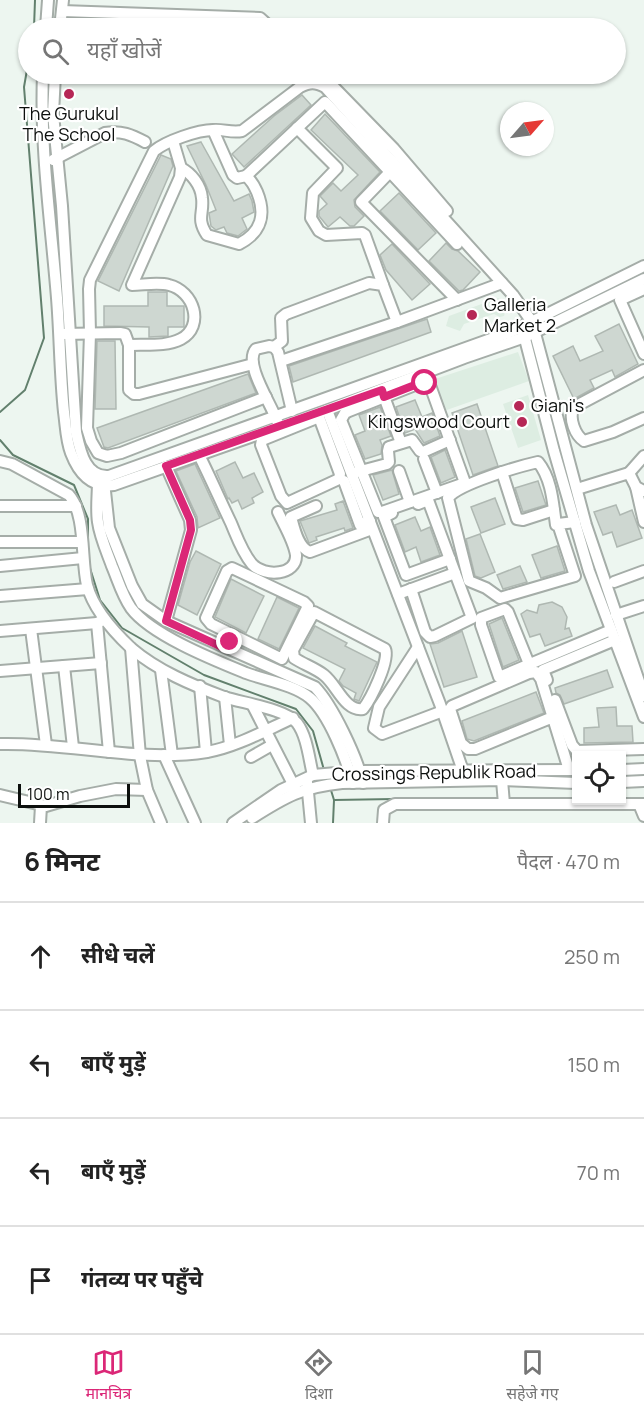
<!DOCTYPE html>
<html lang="hi">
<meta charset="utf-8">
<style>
body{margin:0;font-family:Manrope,"Noto Sans Devanagari",sans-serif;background:#f6f6f6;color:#222}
.controls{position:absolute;right:18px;bottom:18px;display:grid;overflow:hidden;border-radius:0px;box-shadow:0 2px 4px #0004}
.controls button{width:54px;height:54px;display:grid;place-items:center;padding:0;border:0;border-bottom:2px solid #e0e0e0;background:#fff;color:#222;font:30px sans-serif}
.compass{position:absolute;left:500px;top:102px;width:54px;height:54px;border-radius:50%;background:#fff;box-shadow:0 2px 4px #0004;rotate:62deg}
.scale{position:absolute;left:18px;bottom:15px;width:112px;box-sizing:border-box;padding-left:6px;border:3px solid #0c0f0d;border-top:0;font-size:16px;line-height:21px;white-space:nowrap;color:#0c0f0d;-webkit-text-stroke:4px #fff;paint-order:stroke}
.stop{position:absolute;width:18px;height:18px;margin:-14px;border:4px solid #db2777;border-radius:50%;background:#fff}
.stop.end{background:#db2777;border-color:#fff;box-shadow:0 2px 6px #0008}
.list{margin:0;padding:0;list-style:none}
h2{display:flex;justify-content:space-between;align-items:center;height:78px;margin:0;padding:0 24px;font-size:26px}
h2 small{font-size:20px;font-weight:400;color:#767676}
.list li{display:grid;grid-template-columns:39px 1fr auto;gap:18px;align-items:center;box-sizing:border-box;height:108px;padding:0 24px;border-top:2px solid #e0e0e0}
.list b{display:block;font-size:22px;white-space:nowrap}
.list em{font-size:20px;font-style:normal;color:#767676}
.icon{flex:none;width:33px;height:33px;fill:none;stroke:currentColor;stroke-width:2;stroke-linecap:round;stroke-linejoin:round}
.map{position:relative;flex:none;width:644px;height:823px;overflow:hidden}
.search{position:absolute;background:#fff;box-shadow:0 2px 4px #0004;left:18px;right:18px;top:18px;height:66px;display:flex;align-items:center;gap:15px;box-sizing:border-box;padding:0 21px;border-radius:33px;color:#767676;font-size:22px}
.sheet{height:510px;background:#fff}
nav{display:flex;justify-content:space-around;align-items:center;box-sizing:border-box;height:84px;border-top:2px solid #e0e0e0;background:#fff;font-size:16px;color:#767676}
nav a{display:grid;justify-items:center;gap:3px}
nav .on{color:#db2777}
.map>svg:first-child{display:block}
</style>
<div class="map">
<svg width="644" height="823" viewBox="0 0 644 823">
<rect width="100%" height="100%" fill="#edf6f0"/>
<g fill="#ddede2">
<polygon points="498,298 508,304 504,316 500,317 494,314 464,324 460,331 446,326 449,316"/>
<polygon points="518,352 529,381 441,412 432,380"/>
<polygon points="528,395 541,440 518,448 503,404"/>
</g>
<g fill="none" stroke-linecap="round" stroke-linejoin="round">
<g stroke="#62806d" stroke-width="2">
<polyline points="34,28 35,0"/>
<polyline points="0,412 25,390 44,338 24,87 28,64"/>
<polyline points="0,440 13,455 74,485 88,519 88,551"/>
<polyline points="89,565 100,600 122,628 204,675 296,709 313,731 324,770"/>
<polyline points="330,787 334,800 333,823"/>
<polyline points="622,798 644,798"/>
<polyline points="508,799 576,798"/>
<polyline points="334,800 394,799"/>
</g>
</g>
<g fill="#ced7d1" stroke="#afb8b2" stroke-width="1.5">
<polygon points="302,95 311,105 244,167 232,154 274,116"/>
<polygon points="325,114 380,172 354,200 355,207 364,216 354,226 350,226 340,217 328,227 319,216 319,211 327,204 320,196 333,183 341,191 358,175 311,130"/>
<polygon points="201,142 234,201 249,194 252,201 254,212 242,218 247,229 238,236 227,233 224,227 216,230 211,226 209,213 216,210 206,185 187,146"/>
<polygon points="161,155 171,159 173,166 119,291 98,281"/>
<polygon points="399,193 436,233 418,250 380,211"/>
<polygon points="446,243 452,249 458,251 480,272 463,290 459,291 429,261"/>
<polygon points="392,244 430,284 412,300 386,270 380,255"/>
<polygon points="148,292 167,292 167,306 184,306 184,327 168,327 168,336 149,337 149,327 104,326 104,306 148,306"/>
<polygon points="427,319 431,332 293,382 289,366"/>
<polygon points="619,324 638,364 615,377 612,370 590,380 594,388 574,399 553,356 573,346 580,361 603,351 595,336"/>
<polygon points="97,341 115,341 116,409 95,409"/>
<polygon points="248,374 256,393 108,448 104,447 97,428"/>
<polygon points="415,400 422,417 432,413 440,436 424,443 415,429 405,433 396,407"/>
<polygon points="477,404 498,466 473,475 452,413"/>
<polygon points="380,407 391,436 380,440 382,445 381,454 365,459 355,435 365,431 359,415"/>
<polygon points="445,450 455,477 441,483 431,457"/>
<polygon points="235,462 243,478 254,473 263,492 252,498 254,503 242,509 238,500 232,503 229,498 228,499 216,471"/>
<polygon points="195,464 220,518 198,528 197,517 176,471"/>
<polygon points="392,470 399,494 383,500 373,475"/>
<polygon points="538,481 546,505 523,512 515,488"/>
<polygon points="495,498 505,524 481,533 471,507"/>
<polygon points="343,501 353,528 345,531 344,528 316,537 317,540 309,543 300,521 337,510 335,504"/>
<polygon points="616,505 620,515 632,510 642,538 617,547 612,532 603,535 594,512"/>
<polygon points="415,517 421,531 430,527 440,555 421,562 416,547 405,552 395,525"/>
<polygon points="480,534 495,572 481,578 475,576 466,539"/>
<polygon points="557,546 565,571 541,578 532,555"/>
<polygon points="196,551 221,564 197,615 178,605 190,562"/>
<polygon points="520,566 527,582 503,589 497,575"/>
<polygon points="231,579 264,596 246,633 215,617"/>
<polygon points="277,597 299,608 279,649 258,639"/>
<polygon points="552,602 562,607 567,617 565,629 569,628 572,636 545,646 540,634 530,637 521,614 527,610 537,613 539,605"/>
<polygon points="502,618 519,660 503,667 489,624"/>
<polygon points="315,626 347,643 345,646 377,662 359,701 354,699 356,693 343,686 339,681 345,669 303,648"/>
<polygon points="462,631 477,677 444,687 430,644 438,643"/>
<polygon points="607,670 613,687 564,704 560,695 556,693 555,688"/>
<polygon points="536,692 544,713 474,741 467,739 462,721"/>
<polygon points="616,707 617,726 632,726 633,742 584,743 584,728 599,727 597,708"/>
</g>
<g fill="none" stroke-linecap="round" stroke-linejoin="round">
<g stroke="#a5ada8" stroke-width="14">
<g id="minor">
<polyline points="62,11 260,18 271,28"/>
<polyline points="46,28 48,0"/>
<polyline points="60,28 63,0"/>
<path d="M43 74C40 149 51 223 57 298 60 336 60 374 64 412 66 426 66 440 71 453 79 474 91 488 114 485L327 410 464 358 525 337 644 279"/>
<path d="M55 74 53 114 62 206 76 432C80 450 85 478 109 476L513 331 644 266"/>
<polyline points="321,74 394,149 447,211"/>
<polyline points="297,128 337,168 313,193 311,218 319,231 326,235 362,233 365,235 383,285"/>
<path d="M53 160 105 133C121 130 132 135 145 142"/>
<path d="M181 168C191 173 201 185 202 198 204 214 196 218 207 235L239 244C262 232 266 214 257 192 254 185 251 180 246 176L237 178 233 175 213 130"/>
<polyline points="390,172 361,202 457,300"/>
<polyline points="246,176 325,102 457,244"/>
<polyline points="644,289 620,300 644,354"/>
<polyline points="523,331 554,451 589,571 644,717"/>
<polyline points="62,334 120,333 125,334 129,345 129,390 134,394 139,394 253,364"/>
<path d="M129 345C145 344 166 347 181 339 205 326 194 291 169 285 158 282 143 285 132 285L180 177 181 168 173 141"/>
<polyline points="274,347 282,341 281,318 286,314 369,283 383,285 397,322"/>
<polyline points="281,361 397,322 502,283"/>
<path d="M644 370 580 404 573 409C569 419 575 435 584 441L613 432 644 418"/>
<polygon points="420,383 425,383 431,388 464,480 462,484 382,512 378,512 341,420 345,413 349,411"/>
<polyline points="382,391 401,443"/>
<path d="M266 397 121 453 107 456 98 453 91 441 87 428 90 333 89 289 90 280 154 151C166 141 198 130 213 130 223 129 231 133 242 131L300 87C310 82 315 82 325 87L513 295 532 322 586 525 644 696"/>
<polyline points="327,410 440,704 463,771"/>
<polygon points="319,417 340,474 339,479 287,503 281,496 261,445 262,440"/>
<path d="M277 421C272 405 243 363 256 349L269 346 274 347 278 352 292 411"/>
<path d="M199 455C210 477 220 500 231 523 237 537 242 552 252 564 265 578 297 575 296 555 294 541 284 525 278 512"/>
<polyline points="424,459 437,493"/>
<path d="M0 461 12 464 69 495C86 514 81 560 87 585 93 608 114 632 131 648 158 671 192 685 224 697 242 703 286 709 297 723 307 736 309 759 313 775"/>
<polyline points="399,471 410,502"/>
<polyline points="357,472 387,464 389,462 388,451 389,447 412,440 420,451 423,452 450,440"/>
<polyline points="502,472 517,519 523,520 554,510"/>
<polyline points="629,473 644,456"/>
<path d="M98 481C98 495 96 509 98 522 100 537 107 552 112 566 118 580 122 595 131 608 151 635 214 660 246 673 265 680 295 685 310 698 329 714 346 759 353 783"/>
<polyline points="344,481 360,525 370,521"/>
<path d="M104 482 109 528 132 586 142 604 166 621 315 687C333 706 357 757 363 783"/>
<polyline points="636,487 644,522"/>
<polyline points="577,489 629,473 636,487 644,491"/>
<polyline points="0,506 76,506"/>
<path d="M316 506 291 517C294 528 298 548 310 552L372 529"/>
<polyline points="392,513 384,517 406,575 450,559"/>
<path d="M558 524 575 576 500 598 486 588 469 581 448 498C458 484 520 466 538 462 552 479 553 504 556 525L558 524 575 522"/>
<polyline points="0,542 81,542"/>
<polyline points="0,566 83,558"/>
<polygon points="232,568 304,602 308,606 282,659 211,624 206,618 227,571"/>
<polyline points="614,582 644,571"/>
<polyline points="411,589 425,632 430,637 435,636 472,618 455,573"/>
<polyline points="398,594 455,573 428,500 418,504"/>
<polyline points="0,596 88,589"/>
<path d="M314 612 385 649C390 660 371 699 363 709 345 712 337 685 324 675 315 668 303 664 294 658L293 650Z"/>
<polyline points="616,615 644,606"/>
<polyline points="166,621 191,530 190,520 166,466"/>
<polyline points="97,623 109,752"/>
<polyline points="31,629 46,745"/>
<polyline points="0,631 97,623 101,621"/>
<polyline points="418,647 379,707 374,728 382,734 443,711"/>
<polyline points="131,648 140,756 147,790 161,823"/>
<polyline points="529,664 508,612 505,609 481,618 481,625 499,677 611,630"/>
<polyline points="64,666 73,747"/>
<polyline points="161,670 172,755"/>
<polyline points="0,671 101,663"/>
<polyline points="547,680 543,670 615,640"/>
<polyline points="200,686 206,752"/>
<polyline points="225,697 230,745"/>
<polyline points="555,700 572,745 577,751 644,749"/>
<polyline points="253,706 295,788"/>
<polyline points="553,717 475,749 468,749 461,743 450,709 452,706 529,673 536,672 541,679 569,770"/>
<path d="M0 744C69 742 138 763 207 752 236 747 266 730 293 718"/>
<polyline points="164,755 195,823"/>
<polyline points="251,757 272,745"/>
<polyline points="622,770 644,769"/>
<polyline points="502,780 504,804"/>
<polyline points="307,782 311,823"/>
<polyline points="622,782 644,781"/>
<polyline points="0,795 46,806 80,796 116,789 147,790"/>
<polyline points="639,804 644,816"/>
<path d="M252 818C285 797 302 787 342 783L502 780 576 783"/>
<polyline points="40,823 41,806"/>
<polyline points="233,823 281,790 313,775 360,771 576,770"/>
<polyline points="383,823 384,810 395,804 644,804"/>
</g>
</g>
<use href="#minor" stroke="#fff" stroke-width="10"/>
</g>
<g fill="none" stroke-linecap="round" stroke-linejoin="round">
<polyline stroke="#db2777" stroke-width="8" points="230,642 226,649 166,621 191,530 190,520 166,466 382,390 384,397 420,383 425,383"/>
</g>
<g fill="#b62756" stroke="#fff" stroke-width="2">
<circle cx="69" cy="94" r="6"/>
<circle cx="472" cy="315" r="6"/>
<circle cx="519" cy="406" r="6"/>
<circle cx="522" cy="422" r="6"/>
</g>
<g text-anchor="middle" stroke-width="4.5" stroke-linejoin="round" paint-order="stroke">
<g font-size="18" fill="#0c0f0d" stroke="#fff" text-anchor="start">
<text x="69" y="120" text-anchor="middle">The Gurukul<tspan x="69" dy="21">The School</tspan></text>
<text x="484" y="311">Galleria<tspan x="484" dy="21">Market 2</tspan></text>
<text x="531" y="412">Giani's</text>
<text x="510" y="428" text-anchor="end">Kingswood Court</text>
</g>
<g font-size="18" fill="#0c0f0d" stroke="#fff">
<text transform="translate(434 773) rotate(-1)" y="6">Crossings Republik Road</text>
</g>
</g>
</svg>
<div class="controls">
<button><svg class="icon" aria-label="locate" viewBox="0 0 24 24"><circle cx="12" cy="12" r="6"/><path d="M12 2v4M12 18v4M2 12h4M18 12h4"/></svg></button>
</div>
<svg class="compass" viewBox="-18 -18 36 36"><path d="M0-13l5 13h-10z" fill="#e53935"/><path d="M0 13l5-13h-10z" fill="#767676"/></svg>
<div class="scale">100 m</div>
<div class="stop" style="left:425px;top:383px"></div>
<div class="stop end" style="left:230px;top:642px"></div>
<div class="search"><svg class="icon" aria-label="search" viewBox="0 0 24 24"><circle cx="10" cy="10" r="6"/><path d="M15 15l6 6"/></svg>यहाँ खोजें</div>
</div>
<section class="sheet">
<h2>6 मिनट<small>पैदल · 470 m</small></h2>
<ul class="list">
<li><svg class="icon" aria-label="ahead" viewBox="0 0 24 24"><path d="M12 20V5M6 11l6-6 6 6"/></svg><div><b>सीधे चलें</b></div><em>250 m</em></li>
<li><svg class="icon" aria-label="left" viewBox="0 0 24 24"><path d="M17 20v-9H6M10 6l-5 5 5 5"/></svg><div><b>बाएँ मुड़ें</b></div><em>150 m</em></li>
<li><svg class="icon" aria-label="left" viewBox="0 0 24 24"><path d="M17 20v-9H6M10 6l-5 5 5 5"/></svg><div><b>बाएँ मुड़ें</b></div><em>70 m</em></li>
<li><svg class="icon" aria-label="arrive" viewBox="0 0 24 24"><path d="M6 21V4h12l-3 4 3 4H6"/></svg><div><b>गंतव्य पर पहुँचे</b></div></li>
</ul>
</section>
<nav>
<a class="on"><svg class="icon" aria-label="map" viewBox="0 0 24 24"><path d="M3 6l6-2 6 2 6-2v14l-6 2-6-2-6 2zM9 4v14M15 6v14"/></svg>मानचित्र</a>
<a><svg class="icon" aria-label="directions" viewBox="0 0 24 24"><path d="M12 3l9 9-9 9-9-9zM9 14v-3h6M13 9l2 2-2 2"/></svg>दिशा</a>
<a><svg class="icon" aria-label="saved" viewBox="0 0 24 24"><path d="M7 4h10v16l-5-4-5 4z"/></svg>सहेजे गए</a>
</nav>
